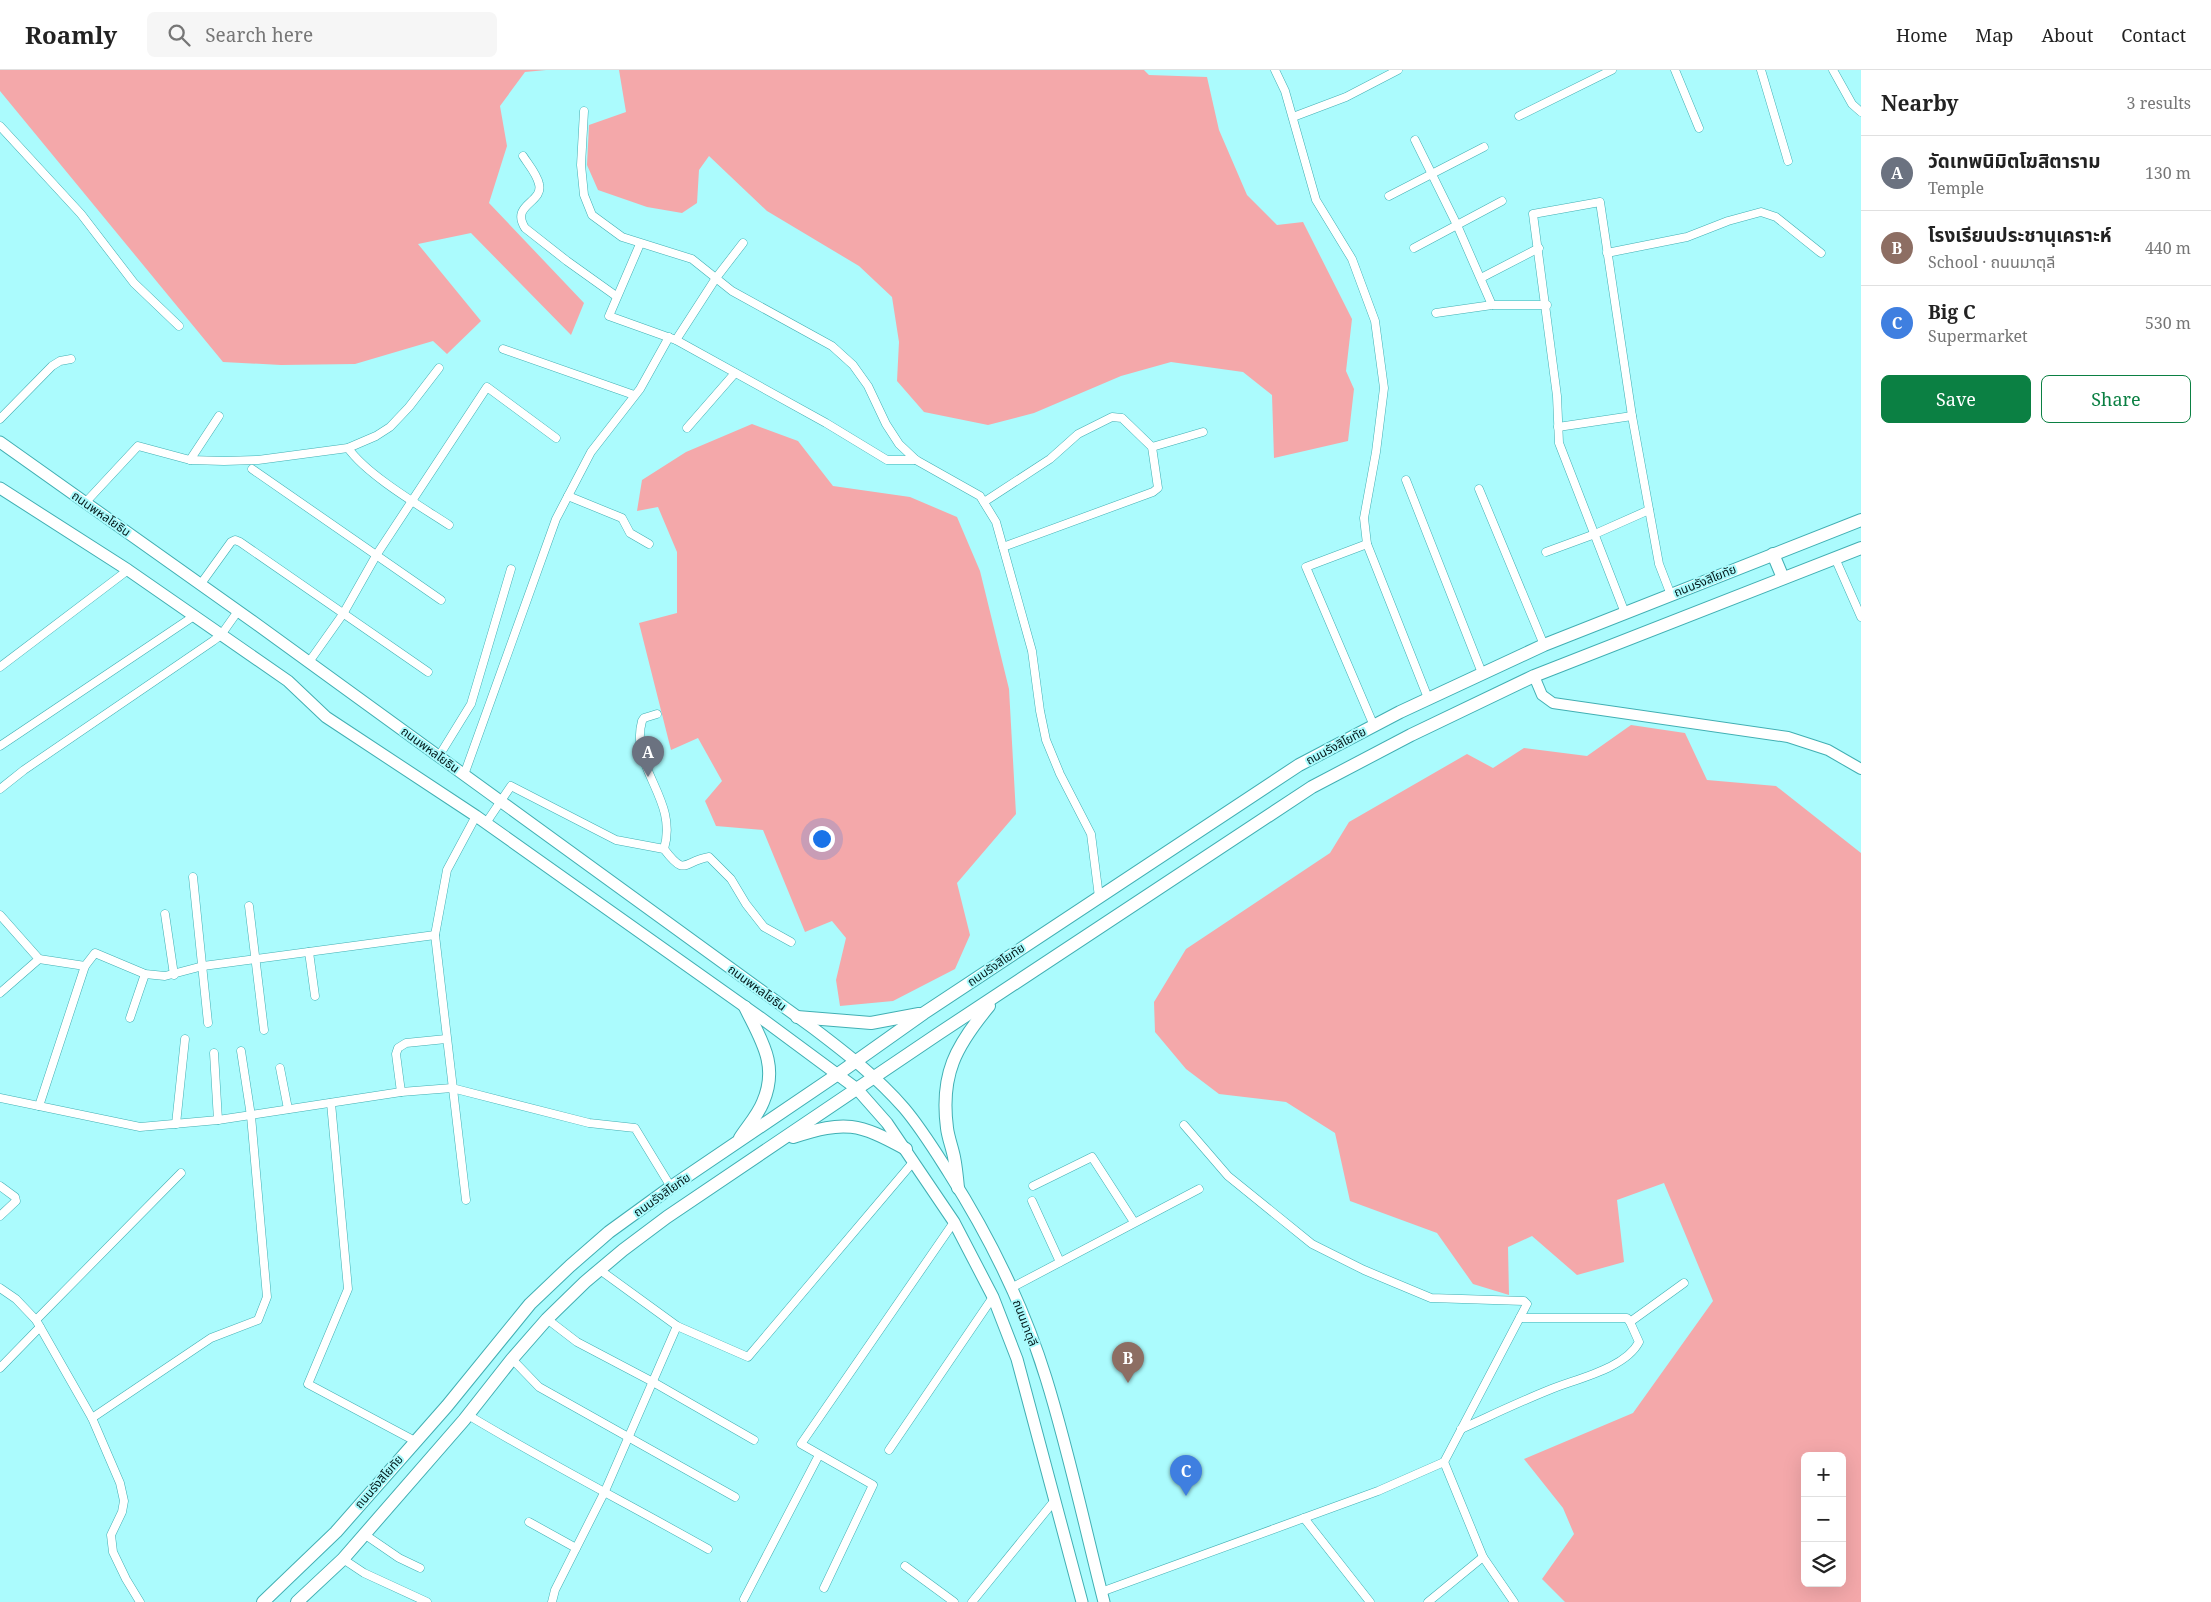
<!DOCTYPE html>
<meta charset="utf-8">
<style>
body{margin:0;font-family:"Noto Serif","Noto Sans Thai",serif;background:#f6f6f6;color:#222}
.controls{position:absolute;right:15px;bottom:15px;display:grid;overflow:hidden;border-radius:8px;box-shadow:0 5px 20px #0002}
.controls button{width:45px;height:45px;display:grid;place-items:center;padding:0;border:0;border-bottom:1px solid #e0e0e0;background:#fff;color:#222;font:25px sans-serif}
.you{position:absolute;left:821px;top:768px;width:18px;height:18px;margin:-12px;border:4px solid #fff;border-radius:50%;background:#1a73e8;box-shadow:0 0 0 8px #1a73e833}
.badge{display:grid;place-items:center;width:32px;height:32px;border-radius:50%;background:#0b8043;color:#fff;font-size:16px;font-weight:700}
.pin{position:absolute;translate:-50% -41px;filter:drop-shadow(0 1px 2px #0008)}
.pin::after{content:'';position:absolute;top:26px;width:18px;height:15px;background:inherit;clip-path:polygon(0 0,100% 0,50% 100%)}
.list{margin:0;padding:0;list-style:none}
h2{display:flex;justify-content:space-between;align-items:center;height:65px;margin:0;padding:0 20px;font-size:21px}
h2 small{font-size:16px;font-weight:400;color:#767676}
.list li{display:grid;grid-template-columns:32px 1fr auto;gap:15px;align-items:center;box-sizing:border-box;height:75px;padding:0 20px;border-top:1px solid #e0e0e0}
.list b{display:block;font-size:19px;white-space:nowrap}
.list p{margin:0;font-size:16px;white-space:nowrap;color:#767676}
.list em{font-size:16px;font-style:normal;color:#767676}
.actions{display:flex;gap:10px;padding:15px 20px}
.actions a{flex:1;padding:11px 0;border:1px solid #0b8043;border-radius:8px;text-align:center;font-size:18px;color:#0b8043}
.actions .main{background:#0b8043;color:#fff}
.icon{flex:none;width:28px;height:28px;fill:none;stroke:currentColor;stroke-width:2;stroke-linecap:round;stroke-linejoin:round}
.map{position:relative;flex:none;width:1861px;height:1532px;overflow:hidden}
header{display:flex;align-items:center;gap:30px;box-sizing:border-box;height:70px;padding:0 25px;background:#fff;border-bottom:1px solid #e0e0e0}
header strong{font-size:24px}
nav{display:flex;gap:28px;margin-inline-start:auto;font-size:18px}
.search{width:350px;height:45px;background:#f6f6f6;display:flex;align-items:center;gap:12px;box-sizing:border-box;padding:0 18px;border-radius:8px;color:#767676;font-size:19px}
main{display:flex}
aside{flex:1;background:#fff}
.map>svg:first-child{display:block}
</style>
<header>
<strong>Roamly</strong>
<div class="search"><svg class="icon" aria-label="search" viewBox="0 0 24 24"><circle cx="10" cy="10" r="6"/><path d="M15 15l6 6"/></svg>Search here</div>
<nav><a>Home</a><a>Map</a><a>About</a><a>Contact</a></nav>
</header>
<main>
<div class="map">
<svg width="1861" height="1532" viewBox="0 0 1861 1532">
<rect width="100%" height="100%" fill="#abfbfd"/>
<g fill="#f4a8aa" fill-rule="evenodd">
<polygon points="0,0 546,0 525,2 500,36 507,76 489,133 584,233 571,265 471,163 418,174 481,251 447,284 433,271 355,294 281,295 223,292 0,21"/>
<polygon points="619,0 1144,0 1149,5 1207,7 1219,60 1247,125 1277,155 1303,152 1352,249 1346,301 1354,319 1348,371 1274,388 1272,325 1243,302 1171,292 1121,306 1034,343 988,355 924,342 897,311 899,272 892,227 859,196 767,141 709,86 699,100 697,133 682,143 647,137 598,120 587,95 589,55 626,42"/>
<polygon points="752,354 798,371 833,416 910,427 957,447 980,501 1009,619 1016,744 957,813 970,865 955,899 893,931 840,936 836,910 846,868 832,851 805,862 763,760 716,756 705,731 722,711 698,668 671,680 639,553 677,543 677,482 658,437 637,441 642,410 686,382"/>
<path d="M1631 655 1685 663 1707 710 1776 716 1861 783V1532H1565L1542 1509 1574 1464 1563 1438 1524 1389 1633 1343 1713 1231 1664 1113 1617 1130 1624 1192 1577 1205 1532 1166 1508 1177 1509 1225 1473 1214 1437 1163 1350 1131 1335 1063 1286 1032 1219 1024 1186 999 1155 962 1154 932 1186 879 1330 783 1349 752 1467 684 1493 698 1524 678 1587 686ZM1805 1386H1842V1513H1805Z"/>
</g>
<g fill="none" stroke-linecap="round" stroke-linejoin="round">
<g stroke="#41afb3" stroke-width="9">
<g id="minor">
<polyline points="1275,0 1285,21 1316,130 1352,189 1375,251 1384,318 1376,382 1364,448 1367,474 1428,628"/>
<polyline points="1675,0 1699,58"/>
<polyline points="1761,0 1788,91"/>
<polyline points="1833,0 1852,34 1861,42"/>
<polyline points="584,41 581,95 584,125 592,145 622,167 692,189 732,221 832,276 853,295 868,316 886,354 899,374 916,390 980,426 996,452 1032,581 1040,641 1046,670 1060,704 1091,764 1099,827"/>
<polyline points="1519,46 1612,0"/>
<polyline points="1293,47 1346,27 1398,0"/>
<polyline points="0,56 81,144 134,213 179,256"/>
<polyline points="1415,70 1457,155 1492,235"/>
<path d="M523 86C528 94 537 104 539 114 544 133 510 134 525 158L567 191 616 226"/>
<polyline points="1389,126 1484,77"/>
<polyline points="640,174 609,246 676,270 826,353 887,390 916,390"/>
<polyline points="1414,178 1502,131"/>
<polyline points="1607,183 1687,167 1728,151 1761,142 1776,147 1821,183"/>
<polyline points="1481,208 1539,178"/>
<polyline points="1436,243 1492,235 1547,235"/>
<polyline points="676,270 716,208 743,173"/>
<polyline points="503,279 634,325"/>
<polyline points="0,349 52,296 60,291 71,289"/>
<polyline points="1558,357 1632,346"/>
<polyline points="687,358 735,303"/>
<polyline points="1152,377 1203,362"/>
<path d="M348 378C367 405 420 436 449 455"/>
<polyline points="190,390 219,346"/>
<polyline points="252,399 441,530"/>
<polyline points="1406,410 1482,603"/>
<polyline points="1479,419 1544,575"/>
<polyline points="568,426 622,448 630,463 649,474"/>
<polyline points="984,432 1050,389 1078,364 1112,347 1122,348 1152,377 1158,418 1153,422 1003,477"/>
<polyline points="85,433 138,376 190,390 224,391 258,390 348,378 376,366 390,357 409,337 439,298"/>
<polyline points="1367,474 1306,497 1374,656"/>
<polyline points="1546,482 1595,464 1649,440"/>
<polyline points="1835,488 1861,547"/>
<polyline points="200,515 231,472 235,470 240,472 428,602"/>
<polyline points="1625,543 1559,373 1557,326 1533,144 1600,132 1632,346 1659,494 1671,525"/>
<polyline points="309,592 343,544 377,484 487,317 556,368"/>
<polyline points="0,597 128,500"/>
<path d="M657 644 644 648 642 651C629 698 679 729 664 779"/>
<polyline points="0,676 194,546"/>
<polyline points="439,686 471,634 511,499"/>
<polyline points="464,705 556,449 591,382 640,319 669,267"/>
<polyline points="0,719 24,700 213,571 221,565 238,541"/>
<path d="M486 753 511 716 616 770 664 779C686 808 683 791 709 787L731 809 746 834 764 857 791 872"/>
<polyline points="193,807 208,953"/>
<polyline points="249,836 264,960"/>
<polyline points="165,844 174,905"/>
<polyline points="0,845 39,889 0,923"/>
<polyline points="309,882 315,926"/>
<polyline points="39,889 85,896 95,883 145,904 165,906 203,896 435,865"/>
<polyline points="130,948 145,904"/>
<polyline points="214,983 218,1050"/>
<polyline points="280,998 288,1039"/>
<polyline points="401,1022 396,984 398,978 406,973 446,969"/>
<polyline points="0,1028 140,1057 218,1050 401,1022 452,1018 589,1053 635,1058 671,1117"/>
<polyline points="331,1033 348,1219 308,1314 415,1371"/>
<polyline points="39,1036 85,896"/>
<polyline points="176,1054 185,969"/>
<polyline points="0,1116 15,1127 16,1131 0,1146"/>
<polyline points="1033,1116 1092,1087 1134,1152"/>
<polyline points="466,1130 435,865 447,800 476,746"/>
<polyline points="1032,1131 1060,1192"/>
<polyline points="600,1200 677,1256 748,1287 914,1091"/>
<polyline points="0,1218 16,1229 36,1250 92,1348 120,1413 124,1431 122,1442 111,1465 113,1482 126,1509 140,1532"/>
<polyline points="1011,1218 1199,1119"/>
<polyline points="547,1249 577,1272 653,1312 754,1370"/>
<polyline points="36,1250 181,1103"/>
<polyline points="1630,1252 1684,1213"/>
<polyline points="512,1289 539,1317 735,1427"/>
<polyline points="0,1298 40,1257"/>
<path d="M468 1345C546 1392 628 1434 708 1479"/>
<polyline points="92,1348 211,1268 258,1250 267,1227 251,1046 241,981"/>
<path d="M1461 1359C1490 1346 1519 1332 1549 1320 1575 1309 1625 1299 1639 1272L1630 1252 1627 1248H1520"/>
<polyline points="889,1380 993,1227"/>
<polyline points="1444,1392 1483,1487 1514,1532"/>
<polyline points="1304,1448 1370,1532"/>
<polyline points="529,1452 576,1478"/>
<polyline points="364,1464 399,1488 420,1498"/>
<polyline points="343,1489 364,1503 427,1532"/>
<polyline points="905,1496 954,1532"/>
<polyline points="824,1518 873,1415 801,1374 954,1152"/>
<polyline points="1101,1522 1378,1421 1444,1392 1527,1234 1524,1231 1431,1228 1364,1200 1312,1174 1228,1106 1184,1055"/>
<polyline points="744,1529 819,1385"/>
<polyline points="552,1532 555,1520 605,1421 677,1256"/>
<polyline points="972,1532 1055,1430"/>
<polyline points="1428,1532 1483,1487"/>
</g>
</g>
<g stroke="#41afb3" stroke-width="12">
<polyline id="tertiary" points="1534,606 1542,625 1553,633 1788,667 1828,680 1861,699"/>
</g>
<g stroke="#41afb3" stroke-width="13">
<g id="secondary">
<path d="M0 372 255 553 813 958C846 983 877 1007 904 1038 921 1058 935 1081 949 1103 989 1166 1024 1237 1046 1308 1069 1382 1085 1458 1104 1532"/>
<polyline points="0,418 128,500 288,611 326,647 476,746 761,948 857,1019 887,1053 954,1152 993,1227 1017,1289 1082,1532"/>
</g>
</g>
<g stroke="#41afb3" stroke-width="14">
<g id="primary">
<polyline points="1773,484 1783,508"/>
<polyline points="797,947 871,953 919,944"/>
<path d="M793 1067C846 1050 858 1053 906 1079"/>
<path d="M740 1068C747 1057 758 1045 763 1032 779 995 761 970 745 937"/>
<path d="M958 1118C957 1107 956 1097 954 1087 952 1077 948 1067 947 1058 940 1004 956 976 989 936"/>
<polyline points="263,1532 336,1462 447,1336 530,1234 570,1196 609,1162 671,1117 838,1004 924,943 1299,695 1400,642 1544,575 1861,450"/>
<polyline points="297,1532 343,1489 464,1350 512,1289 547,1249 585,1212 623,1180 667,1147 938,964 1312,717 1411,665 1534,606 1861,478"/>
</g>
</g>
<use href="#minor" stroke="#fff" stroke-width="8"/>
<use href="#tertiary" stroke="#fff" stroke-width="10"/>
<use href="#secondary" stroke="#fff" stroke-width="11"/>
<use href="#primary" stroke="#fff" stroke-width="12"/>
</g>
<g text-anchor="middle" stroke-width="4" stroke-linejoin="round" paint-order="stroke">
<g font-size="12" fill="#03191a" stroke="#abfbfd">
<text transform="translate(101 444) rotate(35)" y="4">ถนนพหลโยธิน</text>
<text transform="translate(1705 511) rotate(-22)" y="4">ถนนรังสิโยทัย</text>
<text transform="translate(1336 676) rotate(-28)" y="4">ถนนรังสิโยทัย</text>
<text transform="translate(430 680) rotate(36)" y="4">ถนนพหลโยธิน</text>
<text transform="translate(996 895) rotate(-34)" y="4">ถนนรังสิโยทัย</text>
<text transform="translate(757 918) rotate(36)" y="4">ถนนพหลโยธิน</text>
<text transform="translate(662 1125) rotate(-35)" y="4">ถนนรังสิโยทัย</text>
<text transform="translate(1025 1253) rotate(69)" y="4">ถนนมาตุลี</text>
<text transform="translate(379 1412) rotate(-49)" y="4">ถนนรังสิโยทัย</text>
</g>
</g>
</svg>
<div class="controls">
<button>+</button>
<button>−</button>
<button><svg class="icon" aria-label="layers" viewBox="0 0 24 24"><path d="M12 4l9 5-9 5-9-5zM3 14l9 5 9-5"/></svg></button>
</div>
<div class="you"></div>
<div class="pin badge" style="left:648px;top:707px;background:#6b7280">A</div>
<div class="pin badge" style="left:1128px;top:1313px;background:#8d6e63">B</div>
<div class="pin badge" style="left:1186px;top:1426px;background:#3f7fe0">C</div>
</div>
<aside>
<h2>Nearby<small>3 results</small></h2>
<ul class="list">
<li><span class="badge" style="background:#6b7280">A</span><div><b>วัดเทพนิมิตโฆสิตาราม</b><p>Temple</p></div><em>130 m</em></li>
<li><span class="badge" style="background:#8d6e63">B</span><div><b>โรงเรียนประชานุเคราะห์</b><p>School · ถนนมาตุลี</p></div><em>440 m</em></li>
<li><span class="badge" style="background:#3f7fe0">C</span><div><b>Big C</b><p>Supermarket</p></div><em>530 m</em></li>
</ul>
<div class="actions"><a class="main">Save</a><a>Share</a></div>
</aside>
</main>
